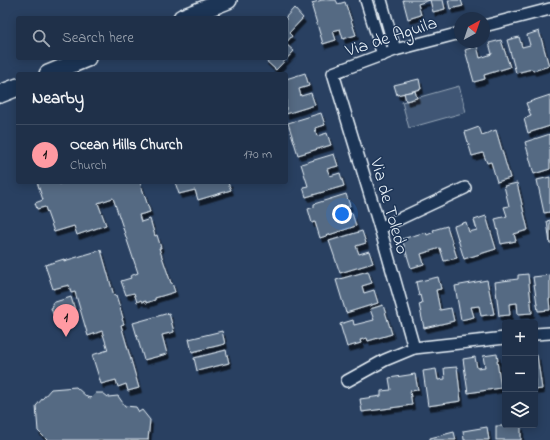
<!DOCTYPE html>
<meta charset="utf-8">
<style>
body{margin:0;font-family:"Indie Flower",sans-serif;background:#2c3c53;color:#f1f3f6}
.controls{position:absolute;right:12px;bottom:12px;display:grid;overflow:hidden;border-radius:4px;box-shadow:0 2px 10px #0003}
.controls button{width:36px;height:36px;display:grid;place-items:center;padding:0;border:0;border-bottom:1px solid #3c4b61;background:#1f3049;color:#f1f3f6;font:20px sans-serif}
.compass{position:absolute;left:454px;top:12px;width:36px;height:36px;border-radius:50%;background:#1f3049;box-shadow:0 2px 10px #0003;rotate:40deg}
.you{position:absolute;left:342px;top:214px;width:14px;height:14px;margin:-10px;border:3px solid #fff;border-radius:50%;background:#1a73e8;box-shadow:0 0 0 6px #1a73e833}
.badge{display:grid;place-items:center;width:26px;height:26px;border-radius:50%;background:#ff9aa2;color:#111;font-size:13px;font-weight:700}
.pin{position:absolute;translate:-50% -33px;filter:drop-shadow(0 1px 2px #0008)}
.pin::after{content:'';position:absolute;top:21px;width:14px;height:12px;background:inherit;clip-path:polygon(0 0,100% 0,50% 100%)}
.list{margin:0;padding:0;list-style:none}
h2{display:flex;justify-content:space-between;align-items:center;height:52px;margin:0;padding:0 16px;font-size:17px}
h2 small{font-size:13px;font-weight:400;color:#a1a9b4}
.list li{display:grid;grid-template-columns:26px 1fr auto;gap:12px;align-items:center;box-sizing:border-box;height:60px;padding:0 16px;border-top:1px solid #3c4b61}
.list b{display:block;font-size:15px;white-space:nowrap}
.list p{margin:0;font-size:13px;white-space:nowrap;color:#a1a9b4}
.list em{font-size:13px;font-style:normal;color:#a1a9b4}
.icon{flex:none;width:22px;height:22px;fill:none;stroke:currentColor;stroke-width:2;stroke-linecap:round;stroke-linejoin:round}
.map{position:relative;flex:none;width:550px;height:440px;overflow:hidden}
.search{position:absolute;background:#1f3049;box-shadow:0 2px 10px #0003;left:16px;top:16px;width:272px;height:44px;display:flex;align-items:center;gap:10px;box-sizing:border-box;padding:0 14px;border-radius:4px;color:#a1a9b4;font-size:15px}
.panel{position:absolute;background:#1f3049;box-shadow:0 2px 10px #0003;left:16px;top:72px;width:272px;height:112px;border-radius:4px}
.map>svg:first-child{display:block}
</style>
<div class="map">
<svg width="550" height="440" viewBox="0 0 550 440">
<defs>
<filter id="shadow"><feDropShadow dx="2.5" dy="4.5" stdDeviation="0" flood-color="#0009"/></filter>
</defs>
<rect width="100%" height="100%" fill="#294061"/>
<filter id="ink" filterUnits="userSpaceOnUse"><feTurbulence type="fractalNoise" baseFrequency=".025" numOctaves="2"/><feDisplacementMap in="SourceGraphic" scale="8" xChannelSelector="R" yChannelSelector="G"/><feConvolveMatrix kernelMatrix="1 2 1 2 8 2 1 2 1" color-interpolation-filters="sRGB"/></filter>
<g filter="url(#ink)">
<polygon fill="#415774" stroke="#94a4b6" points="459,86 466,112 409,128 402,102"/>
<g fill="#556a83" stroke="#e8f1f8" filter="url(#shadow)">
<polygon points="322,0 336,0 338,4 345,2 356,35 343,39 340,29 333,31 336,40 323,44 312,7 314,7 312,3"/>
<polygon points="403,0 443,0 445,9 433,12 430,0 418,4 421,15 408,19"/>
<polygon points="448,0 461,0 463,6 450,9"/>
<polygon points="294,8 303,18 289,33 292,36 286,43 286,18 285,18"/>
<polygon points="539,31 549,66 533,71 532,69 516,73 507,40 519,37 522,47 530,45 527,35"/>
<polygon points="501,40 510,67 484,75 485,79 474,82 465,50 477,46 480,58 492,54 489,43"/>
<polygon points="286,44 294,51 276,70 265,60 267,58 286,58"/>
<polygon points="305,73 309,86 299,89 301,96 311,93 315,105 286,114 286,79"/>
<polygon points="419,79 421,89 397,95 394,85"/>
<polygon points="415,91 417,98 406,101 404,93"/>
<polygon points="550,95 550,126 528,133 524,119 531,116 526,103"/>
<polygon points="321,113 325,125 315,128 317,136 327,133 331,145 298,155 288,123"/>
<polygon points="479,127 482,135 496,130 510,178 497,182 491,162 487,163 483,153 472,156 465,132"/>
<polygon points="550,134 550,169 534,174 525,142"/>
<polygon points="334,154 338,166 327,169 330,176 340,173 344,186 306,197 303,187 308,186 301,164"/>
<polygon points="550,177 550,212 544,213 537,180"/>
<polygon points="37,182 59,182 59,184 66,182 140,182 150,212 139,215 141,222 150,219 155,236 157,235 161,248 159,248 171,283 172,283 175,292 155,298 155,300 146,303 146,301 142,302 141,300 137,302 134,293 126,295 121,281 131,278 130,276 138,273 113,198 98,203 106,225 77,235 74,226 54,232 45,207 37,209 35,203 43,200"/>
<polygon points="175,182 230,182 228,183 231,190 198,200 195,190 179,194"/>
<polygon points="517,183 528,230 514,234 516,241 501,244 495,219 507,216 504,207 509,206 504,186"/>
<polygon points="346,194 350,206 340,209 342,217 352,213 356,226 320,238 315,222 312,223 308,209 314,207 314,204"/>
<polygon points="486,216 496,249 464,259 454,226 466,222 469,232 477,230 474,220"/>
<polygon points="550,220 550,244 547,221"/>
<polygon points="447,226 457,258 444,261 440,248 421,254 424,264 411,268 402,239 426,232 427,235 434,232 433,230"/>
<polygon points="362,231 366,243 356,246 359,254 369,251 373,263 340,273 329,241"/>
<polygon points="101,250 114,296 116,295 123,318 122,319 124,324 121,325 139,388 128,391 126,384 118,387 116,380 101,384 92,355 108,350 102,331 88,336 75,292 71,293 69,285 53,289 45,265 64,259 64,261"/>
<polygon points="368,271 372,283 362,286 364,293 374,290 378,303 346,313 336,280"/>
<polygon points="528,274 532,313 518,314 517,303 509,304 510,315 499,316 495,282 518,279 518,275"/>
<polygon points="550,275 550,299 549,299 550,310 538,311 533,277"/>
<polygon points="438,277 441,289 436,290 440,310 451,308 454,321 424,328 419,304 422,303 420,295 419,296 416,282"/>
<polygon points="487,280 494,314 481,316 479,306 471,307 474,317 461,320 455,286"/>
<polygon points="71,297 75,310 56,317 55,313 53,314 51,308 53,307 52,303"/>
<polygon points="383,305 392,334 368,341 367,338 360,340 361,343 347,347 340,324 353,320 354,325 374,320 370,309"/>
<polygon points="169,313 174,332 162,335 167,354 144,360 133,323"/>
<polygon points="222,331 225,344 192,352 189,339"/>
<polygon points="226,350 229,363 197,371 194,358"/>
<polygon points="497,354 498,361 497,361 501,388 468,393 463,359 475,357 477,368 485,367 483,356"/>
<polygon points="537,355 542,389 535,390 535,356"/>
<polygon points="457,367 461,401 428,406 423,371 436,369 438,380 445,379 444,368"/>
<polygon points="415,374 418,390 410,391 412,405 362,412 360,399 381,396 381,391 391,390 389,378"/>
<polygon points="76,387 87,397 91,398 96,393 103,393 108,397 118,396 125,406 136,407 139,412 142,410 150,420 148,440 47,440 38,431 36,406 51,389"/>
<rect x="496" y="426" width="25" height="14"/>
<polygon points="487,427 489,440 464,440 463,431"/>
<polygon points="454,432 456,440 430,440 430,438"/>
</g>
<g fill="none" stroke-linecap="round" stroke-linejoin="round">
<g stroke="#e8f1f8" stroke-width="14">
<g id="street">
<polyline points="366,0 383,55"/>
<polyline points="381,0 395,50"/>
<polyline points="484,26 550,9"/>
<polyline points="380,228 465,188"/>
<polyline points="535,334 550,333"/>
<polyline points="414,348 380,228 333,73 395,50 460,33"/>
<polyline points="347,381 385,360 414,348 505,338"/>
</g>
</g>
<g stroke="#e8f1f8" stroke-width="20">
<g id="primary">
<polyline points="182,18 228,0"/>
<polyline points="48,74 87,58"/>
<polyline points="0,94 18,87"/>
</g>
</g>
<use href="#street" stroke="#1d3557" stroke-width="11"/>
<use href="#primary" stroke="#1d3557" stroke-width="17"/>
</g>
</g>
<g text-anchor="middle" stroke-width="3" stroke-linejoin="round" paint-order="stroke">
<g font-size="18" fill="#e8f1f8" stroke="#1d3557">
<text transform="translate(391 36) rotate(-18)" y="6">Via de Aguila</text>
<text transform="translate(390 206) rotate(74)" y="6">Via de Toledo</text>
</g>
</g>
</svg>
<div class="controls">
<button>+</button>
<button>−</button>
<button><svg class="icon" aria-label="layers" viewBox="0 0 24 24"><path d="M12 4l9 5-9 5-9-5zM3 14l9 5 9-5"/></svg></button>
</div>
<svg class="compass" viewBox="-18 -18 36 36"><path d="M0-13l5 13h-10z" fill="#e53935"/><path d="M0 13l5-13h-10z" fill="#a1a9b4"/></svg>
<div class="you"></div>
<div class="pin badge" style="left:66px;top:337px">1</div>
<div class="search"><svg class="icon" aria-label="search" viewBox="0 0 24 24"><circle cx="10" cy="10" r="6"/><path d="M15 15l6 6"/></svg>Search here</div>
<section class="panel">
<h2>Nearby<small></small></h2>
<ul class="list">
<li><span class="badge">1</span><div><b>Ocean Hills Church</b><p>Church</p></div><em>170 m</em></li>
</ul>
</section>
</div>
